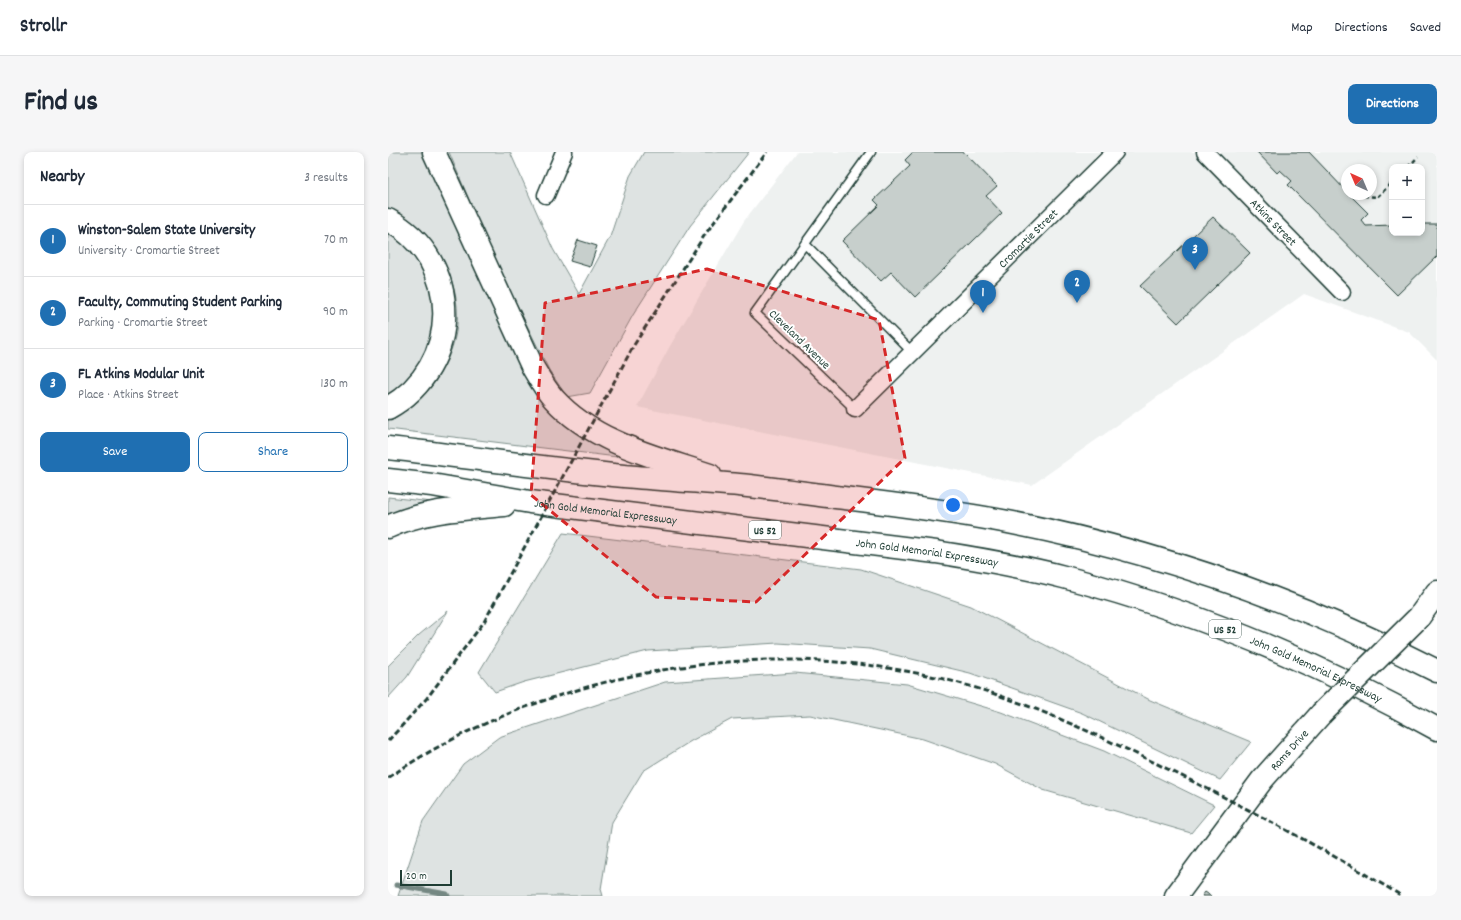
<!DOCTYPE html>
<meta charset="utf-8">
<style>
body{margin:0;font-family:Dekko,sans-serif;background:#f6f6f7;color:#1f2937}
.controls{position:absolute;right:12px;top:12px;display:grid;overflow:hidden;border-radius:8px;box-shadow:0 2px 6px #0003}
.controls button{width:36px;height:36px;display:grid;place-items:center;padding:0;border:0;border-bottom:1px solid #e0e1e3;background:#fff;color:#1f2937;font:20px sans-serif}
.compass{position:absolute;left:953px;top:12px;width:36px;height:36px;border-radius:50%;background:#fff;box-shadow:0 2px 6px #0003;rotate:316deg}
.scale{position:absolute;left:12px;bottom:10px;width:52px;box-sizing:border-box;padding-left:4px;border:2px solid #1f3d34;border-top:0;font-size:11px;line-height:14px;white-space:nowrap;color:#1f3d34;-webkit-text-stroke:3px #fff;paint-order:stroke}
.you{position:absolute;left:565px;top:353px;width:14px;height:14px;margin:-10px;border:3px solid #fff;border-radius:50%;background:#1a73e8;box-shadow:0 0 0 6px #1a73e833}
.badge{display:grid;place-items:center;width:26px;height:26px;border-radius:50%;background:#1f6fb2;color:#fff;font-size:13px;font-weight:700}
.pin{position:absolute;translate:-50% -33px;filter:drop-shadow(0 1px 2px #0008)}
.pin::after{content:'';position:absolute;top:21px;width:14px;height:12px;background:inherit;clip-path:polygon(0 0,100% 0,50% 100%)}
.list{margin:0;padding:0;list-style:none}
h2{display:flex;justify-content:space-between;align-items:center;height:52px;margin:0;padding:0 16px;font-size:17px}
h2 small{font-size:13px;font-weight:400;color:#747a83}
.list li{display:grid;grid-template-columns:26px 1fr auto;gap:12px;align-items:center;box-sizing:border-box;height:72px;padding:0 16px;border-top:1px solid #e0e1e3}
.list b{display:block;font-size:15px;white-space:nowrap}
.list p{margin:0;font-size:13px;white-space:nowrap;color:#747a83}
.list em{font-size:13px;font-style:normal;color:#747a83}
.actions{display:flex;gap:8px;padding:12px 16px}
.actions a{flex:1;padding:9px 0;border:1px solid #1f6fb2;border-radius:8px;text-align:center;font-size:14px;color:#1f6fb2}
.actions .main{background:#1f6fb2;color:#fff}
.map{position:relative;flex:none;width:1049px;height:744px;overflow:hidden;border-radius:8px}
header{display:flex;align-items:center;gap:24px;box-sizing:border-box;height:56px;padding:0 20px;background:#fff;border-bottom:1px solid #e0e1e3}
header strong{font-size:19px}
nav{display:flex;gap:22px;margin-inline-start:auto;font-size:14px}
.intro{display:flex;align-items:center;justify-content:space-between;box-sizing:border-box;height:96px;padding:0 24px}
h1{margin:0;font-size:28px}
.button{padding:10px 18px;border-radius:8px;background:#1f6fb2;color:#fff;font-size:14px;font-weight:700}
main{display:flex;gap:24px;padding:0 24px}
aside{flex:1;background:#fff;border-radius:8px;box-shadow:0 2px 6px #0003}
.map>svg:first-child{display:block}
</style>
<header>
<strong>Strollr</strong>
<nav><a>Map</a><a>Directions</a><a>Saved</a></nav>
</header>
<div class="intro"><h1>Find us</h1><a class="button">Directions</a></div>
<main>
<aside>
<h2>Nearby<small>3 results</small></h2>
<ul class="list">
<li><span class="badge">1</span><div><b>Winston-Salem State University</b><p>University · Cromartie Street</p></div><em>70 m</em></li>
<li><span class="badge">2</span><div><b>Faculty, Commuting Student Parking</b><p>Parking · Cromartie Street</p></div><em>90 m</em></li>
<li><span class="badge">3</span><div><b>FL Atkins Modular Unit</b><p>Place · Atkins Street</p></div><em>130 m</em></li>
</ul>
<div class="actions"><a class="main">Save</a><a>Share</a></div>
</aside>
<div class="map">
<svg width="1049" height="744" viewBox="0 0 1049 744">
<rect width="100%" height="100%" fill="#fff"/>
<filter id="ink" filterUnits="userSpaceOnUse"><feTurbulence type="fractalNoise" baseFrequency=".025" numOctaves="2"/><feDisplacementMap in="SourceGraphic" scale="8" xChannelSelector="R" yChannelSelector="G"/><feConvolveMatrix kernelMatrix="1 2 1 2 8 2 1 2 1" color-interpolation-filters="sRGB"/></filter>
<g filter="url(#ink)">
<path fill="#eef1f0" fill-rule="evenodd" d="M409 0H1049V208L1021 180 916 142 644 333 249 255 282 194 356 69ZM1004 15H1034V81H1004ZM959 18H983V42H959Z"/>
<g fill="#dee3e2" stroke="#7e908b">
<path d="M0 0H37L128 201 229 305 0 277V267C20 261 35 246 47 230 58 213 67 193 69 173 74 127 42 75 0 56Z"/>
<polygon points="61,0 122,0 165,97 191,142 222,85 242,24 256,0 361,0 302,74 245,163 202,241 179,245 161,218 103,100"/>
<path d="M0 80C12 89 27 101 34 114 51 149 51 193 25 223 18 231 8 238 0 245Z"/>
<polygon points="0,345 44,350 0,366"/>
<polygon points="175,381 473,417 583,454 762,548 863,590 832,628 694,561 582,521 482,497 390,491 260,499 136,530 107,540 91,520"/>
<polygon points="60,459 19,525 0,546 0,514 31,483"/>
<polygon points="407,521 519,532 613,560 716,599 826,653 803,681 655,638 607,612 535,587 422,563 344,567 303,589 255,619 224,670 213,737 215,744 10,744 35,669 75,612 111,585 277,530"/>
</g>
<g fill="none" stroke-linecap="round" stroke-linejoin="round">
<polyline stroke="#758883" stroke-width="5" points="8,733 59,742 60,744"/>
</g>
<g fill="#c7cfcc" stroke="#1f3d34">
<polygon points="525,0 576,0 609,34 598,44 614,61 527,145 503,120 493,129 454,89 491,53 486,48 522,14 517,8"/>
<polygon points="869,0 921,0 959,40 959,42 961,42 980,61 973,68 978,74 1004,73 1004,81 1034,81 1034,72 1049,72 1049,104 1009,143 900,33 904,29 892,18 889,21"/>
<polygon points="825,65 862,101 790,171 752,134"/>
<polygon points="190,88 209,94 202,115 182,109"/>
<polygon points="817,740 823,744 814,744"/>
</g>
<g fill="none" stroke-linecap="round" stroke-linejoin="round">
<g stroke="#1f3d34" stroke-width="11">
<g id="service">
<polyline points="417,92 524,200"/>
<polyline points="467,257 367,161 483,0"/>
</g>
</g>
<g stroke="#1f3d34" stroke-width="19">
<g id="minor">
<path id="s1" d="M817 0 954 140"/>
<polyline points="158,43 176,0"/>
<path id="s2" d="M467 257 727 0"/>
</g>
</g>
<g stroke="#1f3d34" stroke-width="25">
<g id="secondary">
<polyline points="1031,465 1049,440"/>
<path id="s3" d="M788 744 874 628 933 562"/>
</g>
</g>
<g stroke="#1f3d34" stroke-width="25">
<g id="motorway">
<path d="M46 0 144 214C151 226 157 237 166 247 206 291 268 305 322 323"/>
<path d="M0 68C76 109 74 215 0 256"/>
<path d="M0 296C83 305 165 318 248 325 282 328 317 330 351 333 383 336 416 341 448 345 505 352 563 359 620 370 768 399 914 450 1049 519"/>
<path id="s4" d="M0 328 44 333 142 350 548 400C591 407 634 414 676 425 807 459 931 511 1049 577"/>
<path d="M0 375C36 358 77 357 116 353"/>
</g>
</g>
<g stroke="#1f3d34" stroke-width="2.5" stroke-dasharray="4 3" stroke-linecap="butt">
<polyline points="1020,15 1030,5"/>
<polyline points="962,43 989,45 1004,31"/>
</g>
<use href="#service" stroke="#fff" stroke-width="8"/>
<use href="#minor" stroke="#fff" stroke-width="16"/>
<use href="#secondary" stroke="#fff" stroke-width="22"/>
<use href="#motorway" stroke="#fff" stroke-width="22"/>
<g stroke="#1f3d34" stroke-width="3" stroke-dasharray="6 3" stroke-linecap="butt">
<polyline points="0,589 39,546 96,470 246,193 318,81 379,0"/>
<path d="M0 626C62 583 131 554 203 534 308 505 417 500 523 520 606 535 684 571 759 607 846 649 931 694 1014 744"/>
</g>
<g stroke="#1f3d34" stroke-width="25" stroke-linecap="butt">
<polyline id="secondary-bridge" points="933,562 1031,465"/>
</g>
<use href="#secondary-bridge" stroke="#fff" stroke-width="22"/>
</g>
</g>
<path fill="#d62828" fill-opacity="0.2" stroke="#d62828" stroke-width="3" stroke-dasharray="8 5" stroke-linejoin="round" d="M319 117 491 168 517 306 368 450 268 445 143 343 157 151Z"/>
<g text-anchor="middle" stroke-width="4" stroke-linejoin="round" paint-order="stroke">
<g fill="#fff" stroke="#627771" stroke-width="1">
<rect x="361" y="369" width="32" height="18" rx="3"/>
<rect x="821" y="468" width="32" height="18" rx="3"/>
</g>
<g font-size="11" font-weight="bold" fill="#1f3d34">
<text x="377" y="382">US 52</text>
<text x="837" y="481">US 52</text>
</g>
<g font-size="12" fill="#1f3d34" stroke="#fff">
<text dy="4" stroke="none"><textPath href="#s1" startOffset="98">Atkins Street</textPath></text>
<text dy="4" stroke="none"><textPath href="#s2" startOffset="243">Cromartie Street</textPath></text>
<text transform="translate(412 187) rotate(44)" y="4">Cleveland Avenue</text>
<text dy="4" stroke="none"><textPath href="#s4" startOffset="220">John Gold Memorial Expressway</textPath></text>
<text dy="4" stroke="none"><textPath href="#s4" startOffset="544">John Gold Memorial Expressway</textPath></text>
<text dy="4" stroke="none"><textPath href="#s4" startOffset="952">John Gold Memorial Expressway</textPath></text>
<text dy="4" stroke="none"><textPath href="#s3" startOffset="185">Rams Drive</textPath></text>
</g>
</g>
</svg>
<div class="controls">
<button>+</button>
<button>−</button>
</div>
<svg class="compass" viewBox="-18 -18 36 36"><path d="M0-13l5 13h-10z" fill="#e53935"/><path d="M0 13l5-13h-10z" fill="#747a83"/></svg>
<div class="scale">20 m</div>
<div class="you"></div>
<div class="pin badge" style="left:595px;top:161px">1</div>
<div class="pin badge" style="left:689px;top:151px">2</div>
<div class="pin badge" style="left:807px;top:118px">3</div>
</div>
</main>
